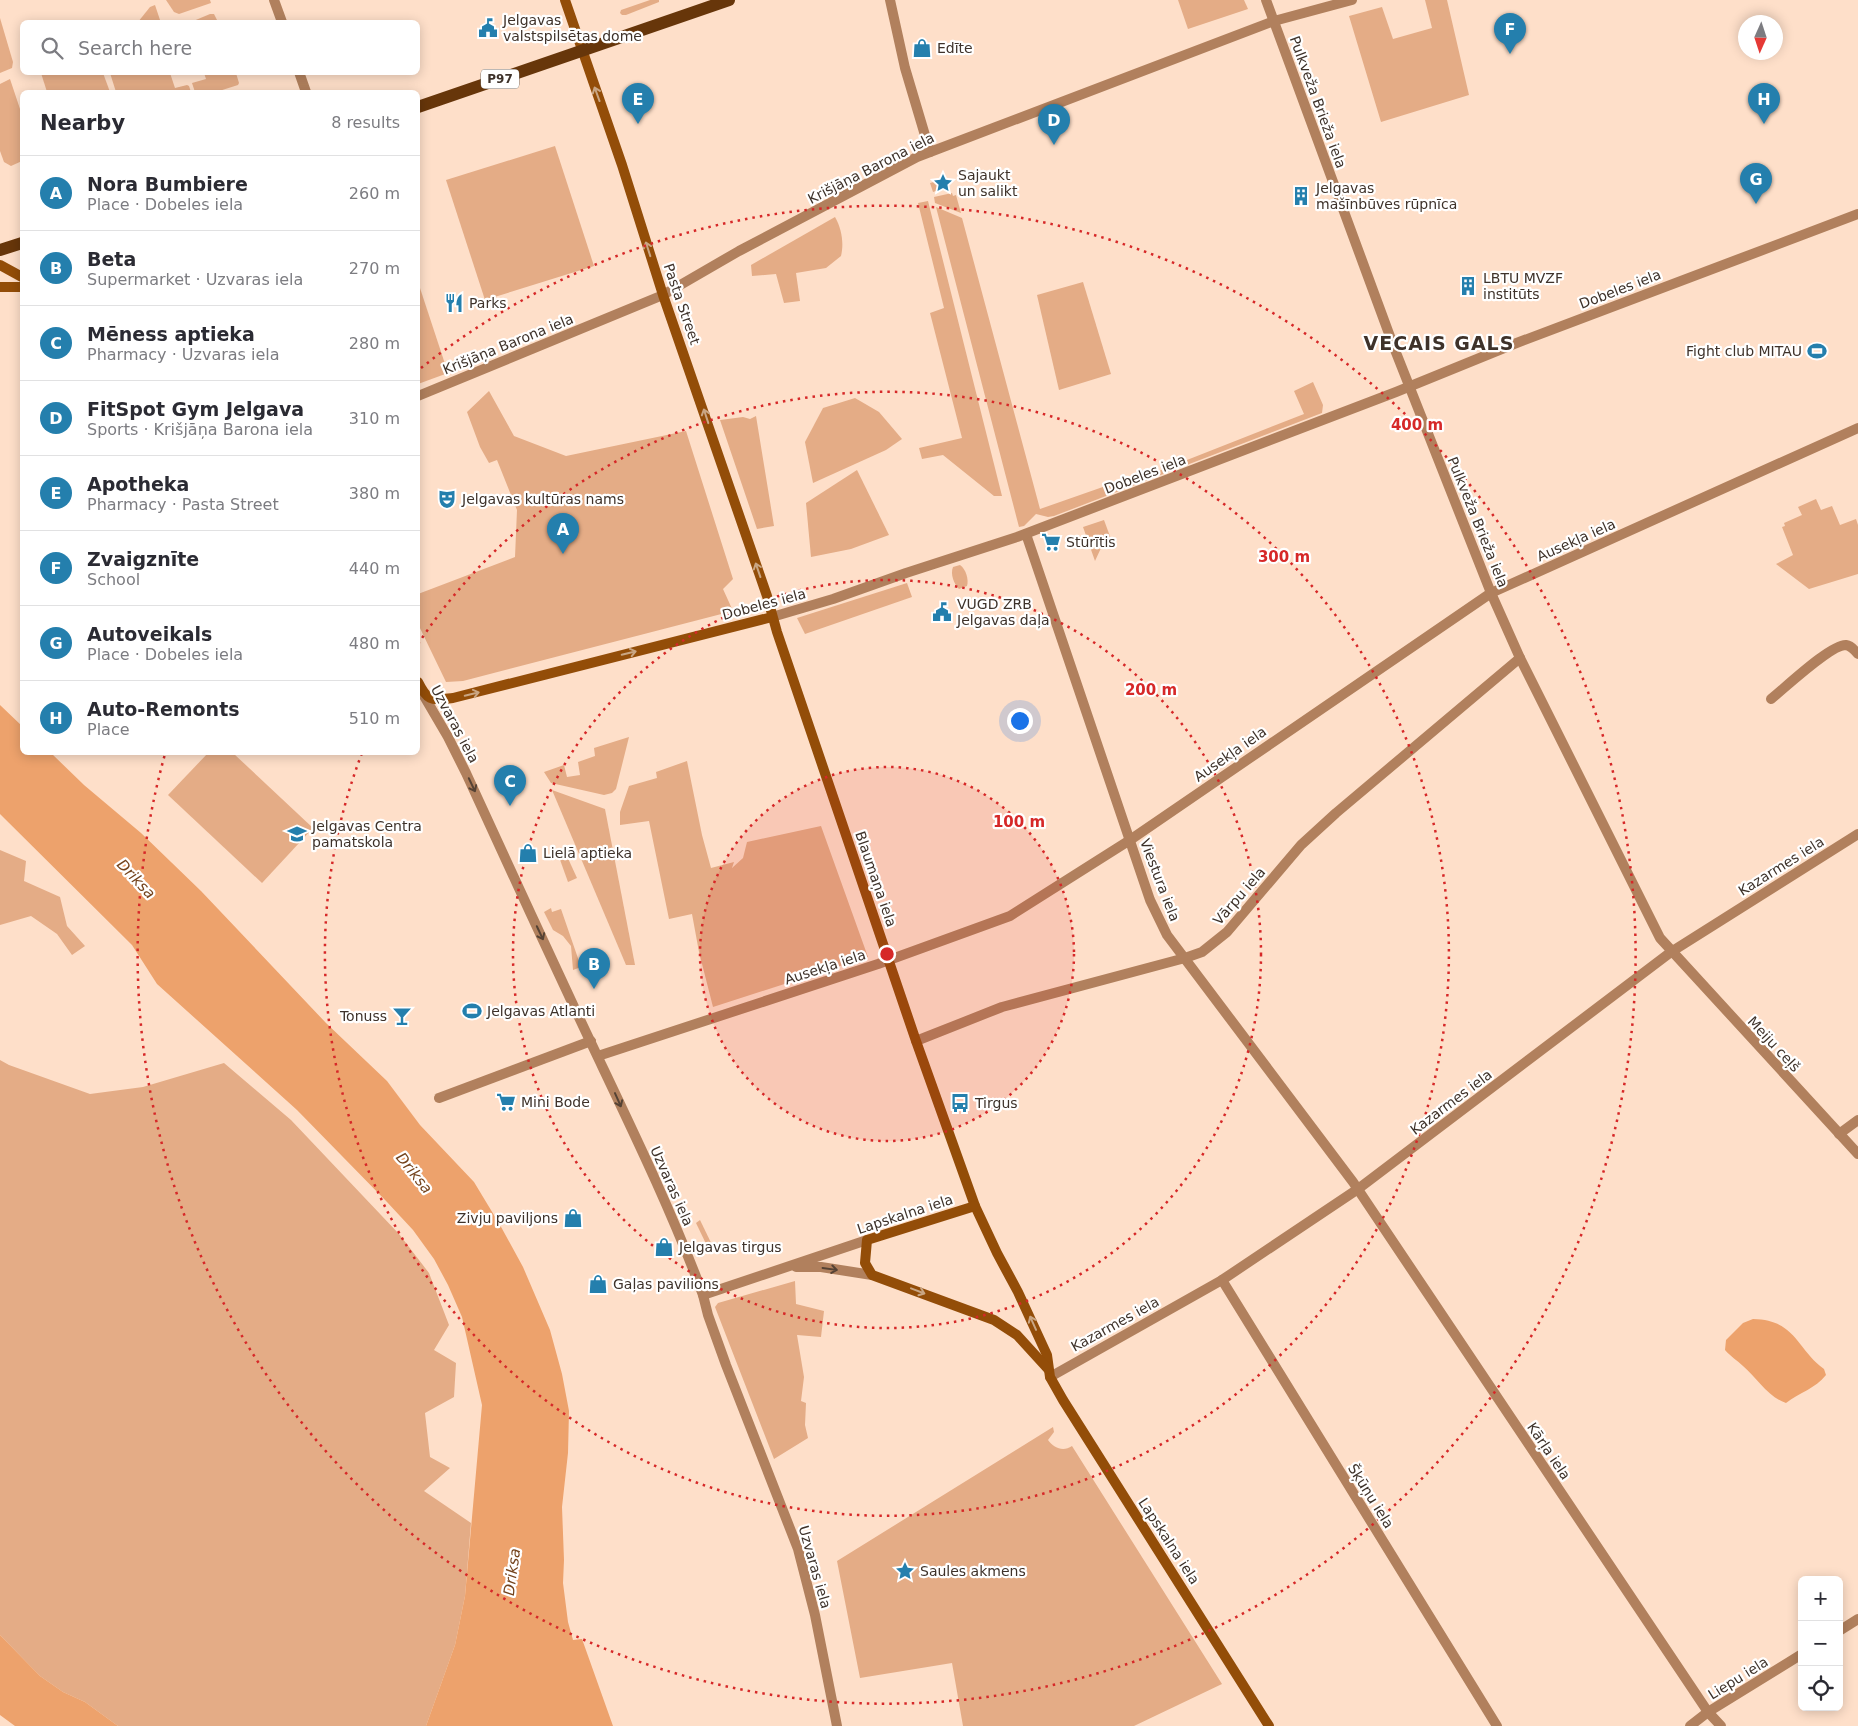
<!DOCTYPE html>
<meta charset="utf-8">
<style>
body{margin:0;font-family:"DejaVu Sans",sans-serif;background:#f7f7f7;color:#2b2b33}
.controls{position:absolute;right:15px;bottom:15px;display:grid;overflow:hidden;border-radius:8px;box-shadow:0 2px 12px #0003}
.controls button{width:45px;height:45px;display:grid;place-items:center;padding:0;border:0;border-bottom:1px solid #e1e1e2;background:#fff;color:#2b2b33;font:25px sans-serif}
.compass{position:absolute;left:1738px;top:15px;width:45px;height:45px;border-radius:50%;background:#fff;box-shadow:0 2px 12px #0003;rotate:183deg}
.you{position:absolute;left:1019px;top:720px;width:18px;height:18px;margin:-12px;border:4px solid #fff;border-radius:50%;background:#1a73e8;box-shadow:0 0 0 8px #1a73e833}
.badge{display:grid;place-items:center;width:32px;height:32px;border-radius:50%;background:#247fad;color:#fff;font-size:16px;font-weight:700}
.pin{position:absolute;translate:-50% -41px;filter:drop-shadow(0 1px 2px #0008)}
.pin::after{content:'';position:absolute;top:26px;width:18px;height:15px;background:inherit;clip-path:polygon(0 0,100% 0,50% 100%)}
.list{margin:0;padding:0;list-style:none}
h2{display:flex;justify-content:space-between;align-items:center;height:65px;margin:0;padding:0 20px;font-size:21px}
h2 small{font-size:16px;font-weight:400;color:#7c7c81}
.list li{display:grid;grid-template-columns:32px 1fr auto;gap:15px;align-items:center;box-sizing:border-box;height:75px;padding:0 20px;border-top:1px solid #e1e1e2}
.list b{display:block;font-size:19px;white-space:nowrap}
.list p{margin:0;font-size:16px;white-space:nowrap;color:#7c7c81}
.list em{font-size:16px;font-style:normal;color:#7c7c81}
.icon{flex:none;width:28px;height:28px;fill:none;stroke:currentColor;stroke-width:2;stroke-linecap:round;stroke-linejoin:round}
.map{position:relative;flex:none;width:1858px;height:1726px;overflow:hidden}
.search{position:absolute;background:#fff;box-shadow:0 2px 12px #0003;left:20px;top:20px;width:400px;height:55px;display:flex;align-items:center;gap:12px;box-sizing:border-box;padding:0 18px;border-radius:8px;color:#7c7c81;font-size:19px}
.panel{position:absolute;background:#fff;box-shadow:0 2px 12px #0003;left:20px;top:90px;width:400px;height:665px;border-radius:8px}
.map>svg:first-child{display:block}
</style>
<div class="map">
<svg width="1858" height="1726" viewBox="0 0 1858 1726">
<rect width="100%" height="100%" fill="#fedfc9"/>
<g fill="#e4ac86">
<polygon points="166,0 210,0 211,3 179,14 174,12"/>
<polygon points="650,0 659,0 659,2 626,15 622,15 620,13 621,10"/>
<polygon points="1178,0 1244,0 1248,9 1188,29"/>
<polygon points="1425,0 1447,0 1469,95 1381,122 1349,16 1382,7 1393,39 1432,28"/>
<polygon points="155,5 160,20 154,22 138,22 150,7"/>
<polygon points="210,14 214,14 218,22 191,22"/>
<polygon points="0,18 13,62 12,68 0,73"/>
<polygon points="41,73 103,73 110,92 47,92"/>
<polygon points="110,73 170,73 175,88 187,85 189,86 191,92 116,92"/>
<polygon points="204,73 236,73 239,83 238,85 216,92 195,92 192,83 206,79"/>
<polygon points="10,79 22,115 22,161 11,166 4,162 0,151 0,84"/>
<polygon points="555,146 594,266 485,300 446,180"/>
<polygon points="945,179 945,184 947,184 948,187 933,192 930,183"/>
<polygon points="952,193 953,196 956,195 961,213 935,203 934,197"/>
<polygon points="928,201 1002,496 994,496 943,455 922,459 919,448 962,438 930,313 944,308 918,203"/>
<polygon points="936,207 962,218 1040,509 1157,468 1159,471 1304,414 1294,391 1313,382 1323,405 1322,413 1054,516 1048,517 1036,514 1024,526 1019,527"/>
<path d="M835 217C842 229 844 244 841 256L826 268 796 273 800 301 784 303 776 274 752 276 751 265Z"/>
<polygon points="418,282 448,373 418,384"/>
<polygon points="1083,282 1111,374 1059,390 1037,295"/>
<polygon points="489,391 514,436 566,456 686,431 733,579 723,589 733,611 463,681 446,682 418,624 418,594 515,557 517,510 497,460 489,463 480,447 467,412"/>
<polygon points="855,398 879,412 902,439 886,450 813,483 805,442 823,408"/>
<polygon points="756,416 774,526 757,529 720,420 743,417 750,419"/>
<polygon points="857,470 889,535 851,549 811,557 806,503"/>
<polygon points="1816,499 1821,510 1832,506 1840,525 1856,519 1858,525 1858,574 1809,589 1776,564 1793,555 1782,527 1785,526 1784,523 1802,515 1798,507"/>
<polygon points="1104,520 1111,539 1101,548 1095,561 1083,527"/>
<path d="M960 565C966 569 969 580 967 586L959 589C954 584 950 574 953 567Z"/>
<polygon points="907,583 912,597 805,634 797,618"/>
<polygon points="629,737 616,789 612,793 604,795 551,783 544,772 564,765 567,777 580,775 578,762 595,756 594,748"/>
<polygon points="208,753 233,753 313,828 262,883 168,795"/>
<polygon points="687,761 702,835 711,868 734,862 732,868 743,858 747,842 821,826 868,957 713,1007 699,952 692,914 669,919 649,821 620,825 620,812 629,786 657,778 656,772"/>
<polygon points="552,790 605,809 635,965 626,965"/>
<polygon points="0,850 26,861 24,881 60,897 67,926 85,946 72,955 57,934 31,916 0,925"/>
<polygon points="566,854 577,878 568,882 559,857"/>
<polygon points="551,908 552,912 561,909 581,967 573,970 571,946 563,936 553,930 544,912"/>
<polygon points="0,1060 9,1065 90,1094 143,1087 224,1063 291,1120 399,1234 429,1273 449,1325 434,1350 456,1363 454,1397 425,1413 430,1457 450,1468 424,1491 471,1523 465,1596 455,1645 426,1726 118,1726 85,1702 63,1692 40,1676 0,1635"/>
<polygon points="700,1220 716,1253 709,1250 696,1223"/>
<polygon points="795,1281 796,1304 824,1311 821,1337 797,1335 804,1377 801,1401 806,1403 805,1425 808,1438 774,1459 715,1307 718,1303"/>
<path d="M1053 1427 1054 1432 1048 1440C1054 1448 1063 1452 1072 1446L1222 1684 1134 1726H963L952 1663 860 1678 837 1561Z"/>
</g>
<g fill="#eda26c">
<polygon points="0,705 22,726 22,752 51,753 84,785 141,833 201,891 326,1023 387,1081 420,1125 474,1182 500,1225 523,1267 550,1330 562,1374 569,1411 568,1453 562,1507 564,1560 563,1583 568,1622 573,1640 582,1639 613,1726 426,1726 455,1645 465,1596 482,1405 462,1317 448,1285 434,1259 413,1230 387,1202 297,1110 157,984 132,945 0,814"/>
<path d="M1753 1319C1796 1320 1796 1348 1824 1369L1826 1375C1815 1389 1800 1392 1786 1403 1768 1397 1757 1378 1743 1366 1737 1360 1731 1357 1725 1350L1726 1340 1743 1323Z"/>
<polygon points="0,1635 40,1676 63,1692 85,1702 118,1726 15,1726 0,1715"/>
</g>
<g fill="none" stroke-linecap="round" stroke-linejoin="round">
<g stroke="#b1805d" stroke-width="10">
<polyline points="274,0 282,22"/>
<polyline points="890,0 905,68 930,152"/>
<polyline points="299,72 306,92"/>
<polyline points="418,396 663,295 739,251 917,157 1274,21 1352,0"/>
<polyline points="1026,534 1150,900 1167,935 1353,1182 1708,1712 1721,1726"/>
<path d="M1771 699C1785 688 1831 644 1846 645 1852 646 1854 650 1858 654"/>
<polyline points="916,1041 1002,1007 1185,958 1202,952 1227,932 1301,845 1336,813 1520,658"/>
<polyline points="598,1056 878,964 1010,916 1130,840 1491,593 1858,428"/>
<polyline points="439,1098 591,1041"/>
<polyline points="1839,1134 1858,1120"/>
<polyline points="1222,1280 1497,1726"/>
<polyline points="703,1295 708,1315 726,1365 798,1549 815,1615 837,1726"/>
<polyline points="1050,1377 1222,1280 1358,1189 1671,952 1858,834"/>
<polyline points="1839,1631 1858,1619"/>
<polyline points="1690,1726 1708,1712 1802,1654"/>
</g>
<g stroke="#b1805d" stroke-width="10">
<polyline points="1266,0 1395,350 1491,593 1520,658 1660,938 1858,1154"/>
<polyline points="772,617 833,599 906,573 1017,537 1396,392 1514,344 1858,214"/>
<path d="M424 696 448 737 466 773C502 852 539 932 576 1011 620 1105 667 1198 703 1295L867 1240"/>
<polyline points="796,1267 821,1267 872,1275"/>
</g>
<g stroke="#934d08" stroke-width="10">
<polyline points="565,0 622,165 663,295 767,596 777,632 916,1041 975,1206 997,1253 1018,1292 1047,1355 1050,1377 1063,1400 1269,1726"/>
<polyline points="0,265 22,277"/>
<polyline points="0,287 22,287"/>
<path d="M418 682C428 702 431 700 453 698L772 617"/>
<polyline points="975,1206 867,1240 865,1263 872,1275 994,1320 1017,1335 1048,1369"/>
</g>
<g stroke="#67360a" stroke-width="12">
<polyline points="418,107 729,0"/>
<polyline points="0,250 22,243"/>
</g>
</g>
<defs><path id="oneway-shaft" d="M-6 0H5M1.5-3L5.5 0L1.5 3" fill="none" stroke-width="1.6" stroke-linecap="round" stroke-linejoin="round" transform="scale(1.25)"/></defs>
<g stroke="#c9a684">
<use href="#oneway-shaft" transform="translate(597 94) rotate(-110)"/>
<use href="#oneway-shaft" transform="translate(648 249) rotate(-108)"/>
<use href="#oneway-shaft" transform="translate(706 416) rotate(-108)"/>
<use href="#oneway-shaft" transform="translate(758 570) rotate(-109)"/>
<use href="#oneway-shaft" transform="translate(629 653) rotate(-14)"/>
<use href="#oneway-shaft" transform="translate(472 694) rotate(-14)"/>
<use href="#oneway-shaft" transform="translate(918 1291) rotate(21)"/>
<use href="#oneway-shaft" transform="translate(1033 1323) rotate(-114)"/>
</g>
<g stroke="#554234">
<use href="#oneway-shaft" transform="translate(472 785) rotate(65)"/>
<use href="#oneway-shaft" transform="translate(540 933) rotate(65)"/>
<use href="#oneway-shaft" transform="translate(618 1100) rotate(66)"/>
<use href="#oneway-shaft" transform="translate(830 1269) rotate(8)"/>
</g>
<circle cx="887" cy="954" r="187" fill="#d62828" fill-opacity=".12"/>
<g fill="none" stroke="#d62828" stroke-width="2.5" stroke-dasharray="2.5 5">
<circle cx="887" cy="954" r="187"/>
<circle cx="887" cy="954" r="374"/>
<path d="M418 644A562 562 0 1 1 362 753"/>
<path d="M421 368A749 749 0 1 1 165 754"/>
</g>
<defs>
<g id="civic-bare" transform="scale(1.5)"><path d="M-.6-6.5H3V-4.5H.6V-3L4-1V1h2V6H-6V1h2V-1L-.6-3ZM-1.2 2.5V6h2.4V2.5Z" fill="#247fad" stroke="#fff" stroke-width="2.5" paint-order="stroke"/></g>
<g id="shop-bare" transform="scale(1.5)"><path d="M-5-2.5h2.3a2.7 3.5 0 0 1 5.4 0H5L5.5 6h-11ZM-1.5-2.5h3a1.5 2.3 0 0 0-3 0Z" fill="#247fad" stroke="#fff" stroke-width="2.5" paint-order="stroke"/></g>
<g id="sight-bare" transform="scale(1.5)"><path d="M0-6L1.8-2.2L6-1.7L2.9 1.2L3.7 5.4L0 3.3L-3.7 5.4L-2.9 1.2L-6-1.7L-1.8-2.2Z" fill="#247fad" stroke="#fff" stroke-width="2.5" paint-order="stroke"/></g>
<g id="building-bare" transform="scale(1.5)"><path d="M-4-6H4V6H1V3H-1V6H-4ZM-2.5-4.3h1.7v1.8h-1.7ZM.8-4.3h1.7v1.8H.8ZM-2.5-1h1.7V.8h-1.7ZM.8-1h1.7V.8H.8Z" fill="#247fad" stroke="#fff" stroke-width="2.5" paint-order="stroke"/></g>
<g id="restaurant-bare" transform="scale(1.5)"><path d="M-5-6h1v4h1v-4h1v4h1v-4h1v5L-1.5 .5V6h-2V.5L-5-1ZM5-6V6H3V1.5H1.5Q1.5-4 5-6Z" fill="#247fad" stroke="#fff" stroke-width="2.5" paint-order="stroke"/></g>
<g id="stadium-bare" transform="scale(1.5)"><path d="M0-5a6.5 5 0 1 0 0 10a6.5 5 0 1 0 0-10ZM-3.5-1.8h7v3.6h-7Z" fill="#247fad" stroke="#fff" stroke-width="2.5" paint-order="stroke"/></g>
<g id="theatre-bare" transform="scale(1.5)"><path d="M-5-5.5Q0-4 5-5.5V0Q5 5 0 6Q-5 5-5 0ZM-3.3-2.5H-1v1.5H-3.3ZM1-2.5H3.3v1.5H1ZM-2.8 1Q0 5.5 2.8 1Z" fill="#247fad" stroke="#fff" stroke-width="2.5" paint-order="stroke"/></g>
<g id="supermarket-bare" transform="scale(1.5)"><path d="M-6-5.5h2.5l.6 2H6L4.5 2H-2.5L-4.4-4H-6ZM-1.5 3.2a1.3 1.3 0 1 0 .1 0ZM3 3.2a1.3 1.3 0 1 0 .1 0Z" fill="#247fad" stroke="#fff" stroke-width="2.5" paint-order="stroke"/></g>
<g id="school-bare" transform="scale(1.5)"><path d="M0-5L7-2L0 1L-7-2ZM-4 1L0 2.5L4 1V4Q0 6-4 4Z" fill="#247fad" stroke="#fff" stroke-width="2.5" paint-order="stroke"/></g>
<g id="bar-bare" transform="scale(1.5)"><path d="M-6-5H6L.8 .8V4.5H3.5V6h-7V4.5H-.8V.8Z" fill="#247fad" stroke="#fff" stroke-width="2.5" paint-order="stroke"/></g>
<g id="bus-bare" transform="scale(1.5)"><path d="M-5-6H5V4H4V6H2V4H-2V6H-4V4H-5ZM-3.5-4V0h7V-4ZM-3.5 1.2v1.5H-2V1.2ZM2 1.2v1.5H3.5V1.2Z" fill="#247fad" stroke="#fff" stroke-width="2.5" paint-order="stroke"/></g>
</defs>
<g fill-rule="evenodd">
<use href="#civic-bare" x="488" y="28"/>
<use href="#shop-bare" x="922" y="48"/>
<use href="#sight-bare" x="943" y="183"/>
<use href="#building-bare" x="1301" y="196"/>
<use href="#building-bare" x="1468" y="286"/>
<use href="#restaurant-bare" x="454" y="303"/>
<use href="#stadium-bare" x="1817" y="351"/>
<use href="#theatre-bare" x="447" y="499"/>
<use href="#supermarket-bare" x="1051" y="542"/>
<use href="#civic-bare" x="942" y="612"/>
<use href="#school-bare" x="297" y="834"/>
<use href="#shop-bare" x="528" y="853"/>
<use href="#stadium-bare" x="472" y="1011"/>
<use href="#bar-bare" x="402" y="1016"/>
<use href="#supermarket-bare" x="506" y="1102"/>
<use href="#bus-bare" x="960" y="1103"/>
<use href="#shop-bare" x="573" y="1218"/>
<use href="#shop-bare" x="664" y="1247"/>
<use href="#shop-bare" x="598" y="1284"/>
<use href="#sight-bare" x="905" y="1571"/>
</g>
<g text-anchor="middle" stroke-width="4.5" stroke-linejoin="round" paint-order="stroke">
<rect fill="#fff" stroke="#78706a" stroke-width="1" x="481" y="69.5" width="38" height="19" rx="4"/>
<g font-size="12" font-weight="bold" fill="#3e322a">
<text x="500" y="83">P97</text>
</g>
<g font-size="14" fill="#3e322a" stroke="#fff" text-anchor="start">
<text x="503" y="25">Jelgavas<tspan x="503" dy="16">valstspilsētas dome</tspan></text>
<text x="937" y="53">Edīte</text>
<text x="958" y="180">Sajaukt<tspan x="958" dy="16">un salikt</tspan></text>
<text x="1316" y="193">Jelgavas<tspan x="1316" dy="16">mašīnbūves rūpnīca</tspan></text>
<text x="1483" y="283">LBTU MVZF<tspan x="1483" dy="16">institūts</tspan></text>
<text x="469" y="308">Parks</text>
<text x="1802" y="356" text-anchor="end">Fight club MITAU</text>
<text x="462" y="504">Jelgavas kultūras nams</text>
<text x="1066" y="547">Stūrītis</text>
<text x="957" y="609">VUGD ZRB<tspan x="957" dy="16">Jelgavas daļa</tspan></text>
<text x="312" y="831">Jelgavas Centra<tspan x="312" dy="16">pamatskola</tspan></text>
<text x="543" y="858">Lielā aptieka</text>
<text x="487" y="1016">Jelgavas Atlanti</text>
<text x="387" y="1021" text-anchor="end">Tonuss</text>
<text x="521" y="1107">Mini Bode</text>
<text x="975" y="1108">Tirgus</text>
<text x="558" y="1223" text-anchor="end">Zivju paviljons</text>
<text x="679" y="1252">Jelgavas tirgus</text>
<text x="613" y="1289">Gaļas pavilions</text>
<text x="920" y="1576">Saules akmens</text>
</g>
<g font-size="14" fill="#3e322a" stroke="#fff">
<text transform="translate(1318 102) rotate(70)" y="5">Pulkveža Brieža iela</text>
<text transform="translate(871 168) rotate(-27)" y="5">Krišjāņa Barona iela</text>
<text transform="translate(1620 289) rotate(-21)" y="5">Dobeles iela</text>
<text transform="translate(682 304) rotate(71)" y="5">Pasta Street</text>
<text transform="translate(508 344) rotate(-22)" y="5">Krišjāņa Barona iela</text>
<text transform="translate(1145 474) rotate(-21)" y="5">Dobeles iela</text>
<text transform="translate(1478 522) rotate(68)" y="5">Pulkveža Brieža iela</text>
<text transform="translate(1576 540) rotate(-24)" y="5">Ausekļa iela</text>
<text transform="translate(764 604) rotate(-15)" y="5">Dobeles iela</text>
<text transform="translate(455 724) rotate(62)" y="5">Uzvaras iela</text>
<text transform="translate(1230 754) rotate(-35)" y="5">Ausekļa iela</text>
<text transform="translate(1781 866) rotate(-32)" y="5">Kazarmes iela</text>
<text transform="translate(876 879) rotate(71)" y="5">Blaumaņa iela</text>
<text transform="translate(1160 880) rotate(69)" y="5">Viestura iela</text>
<text transform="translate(1239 896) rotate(-49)" y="5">Vārpu iela</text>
<text transform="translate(825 967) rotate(-18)" y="5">Ausekļa iela</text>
<text transform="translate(1774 1044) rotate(47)" y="5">Meiju ceļš</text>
<text transform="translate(1451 1102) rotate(-37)" y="5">Kazarmes iela</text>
<text transform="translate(672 1186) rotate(66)" y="5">Uzvaras iela</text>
<text transform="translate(905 1214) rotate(-18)" y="5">Lapskalna iela</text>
<text transform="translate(1115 1324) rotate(-29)" y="5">Kazarmes iela</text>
<text transform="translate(1549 1451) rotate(56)" y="5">Kārļa iela</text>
<text transform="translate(1371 1496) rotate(58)" y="5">Šķūņu iela</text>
<text transform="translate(1169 1541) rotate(57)" y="5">Lapskalna iela</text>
<text transform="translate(815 1567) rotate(74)" y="5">Uzvaras iela</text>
<text transform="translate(1738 1678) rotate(-32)" y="5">Liepu iela</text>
</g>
<g font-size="15" font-style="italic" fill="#74431c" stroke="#fff">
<text transform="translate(136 879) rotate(46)" y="5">Driksa</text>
<text transform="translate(414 1173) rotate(51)" y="5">Driksa</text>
<text transform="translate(512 1572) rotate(-82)" y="5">Driksa</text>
</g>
<g font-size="19" font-weight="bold" letter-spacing="1" fill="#3e322a" stroke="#fff">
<text x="1439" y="350">VECAIS GALS</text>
</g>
</g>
<circle cx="887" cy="954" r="8" fill="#d62828" stroke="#fff" stroke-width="2.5"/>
<g font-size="15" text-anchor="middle" font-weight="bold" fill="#d62828" stroke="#fff" stroke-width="4.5" stroke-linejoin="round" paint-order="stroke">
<text x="1417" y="430">400 m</text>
<text x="1284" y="562">300 m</text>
<text x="1151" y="695">200 m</text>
<text x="1019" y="827">100 m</text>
</g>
</svg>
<div class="controls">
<button>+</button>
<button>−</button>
<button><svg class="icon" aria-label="locate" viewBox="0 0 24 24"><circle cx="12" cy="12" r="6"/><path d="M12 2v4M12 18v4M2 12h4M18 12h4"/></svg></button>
</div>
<svg class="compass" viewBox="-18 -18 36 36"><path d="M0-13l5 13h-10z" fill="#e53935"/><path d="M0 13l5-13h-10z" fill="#7c7c81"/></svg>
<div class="you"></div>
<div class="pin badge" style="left:563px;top:554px">A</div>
<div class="pin badge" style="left:594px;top:989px">B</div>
<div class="pin badge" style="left:510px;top:806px">C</div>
<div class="pin badge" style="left:1054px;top:145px">D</div>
<div class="pin badge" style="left:638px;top:124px">E</div>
<div class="pin badge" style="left:1510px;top:54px">F</div>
<div class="pin badge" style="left:1756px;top:204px">G</div>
<div class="pin badge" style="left:1764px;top:124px">H</div>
<div class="search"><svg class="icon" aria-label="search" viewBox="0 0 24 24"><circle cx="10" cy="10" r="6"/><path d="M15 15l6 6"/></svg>Search here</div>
<section class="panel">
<h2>Nearby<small>8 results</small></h2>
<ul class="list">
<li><span class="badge">A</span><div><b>Nora Bumbiere</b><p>Place · Dobeles iela</p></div><em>260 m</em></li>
<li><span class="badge">B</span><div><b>Beta</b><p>Supermarket · Uzvaras iela</p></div><em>270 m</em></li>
<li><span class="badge">C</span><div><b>Mēness aptieka</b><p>Pharmacy · Uzvaras iela</p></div><em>280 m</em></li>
<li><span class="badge">D</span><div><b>FitSpot Gym Jelgava</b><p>Sports · Krišjāņa Barona iela</p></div><em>310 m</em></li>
<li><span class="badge">E</span><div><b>Apotheka</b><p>Pharmacy · Pasta Street</p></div><em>380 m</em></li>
<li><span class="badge">F</span><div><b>Zvaigznīte</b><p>School</p></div><em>440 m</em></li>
<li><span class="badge">G</span><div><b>Autoveikals</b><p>Place · Dobeles iela</p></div><em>480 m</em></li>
<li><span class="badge">H</span><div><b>Auto-Remonts</b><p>Place</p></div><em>510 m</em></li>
</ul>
</section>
</div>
